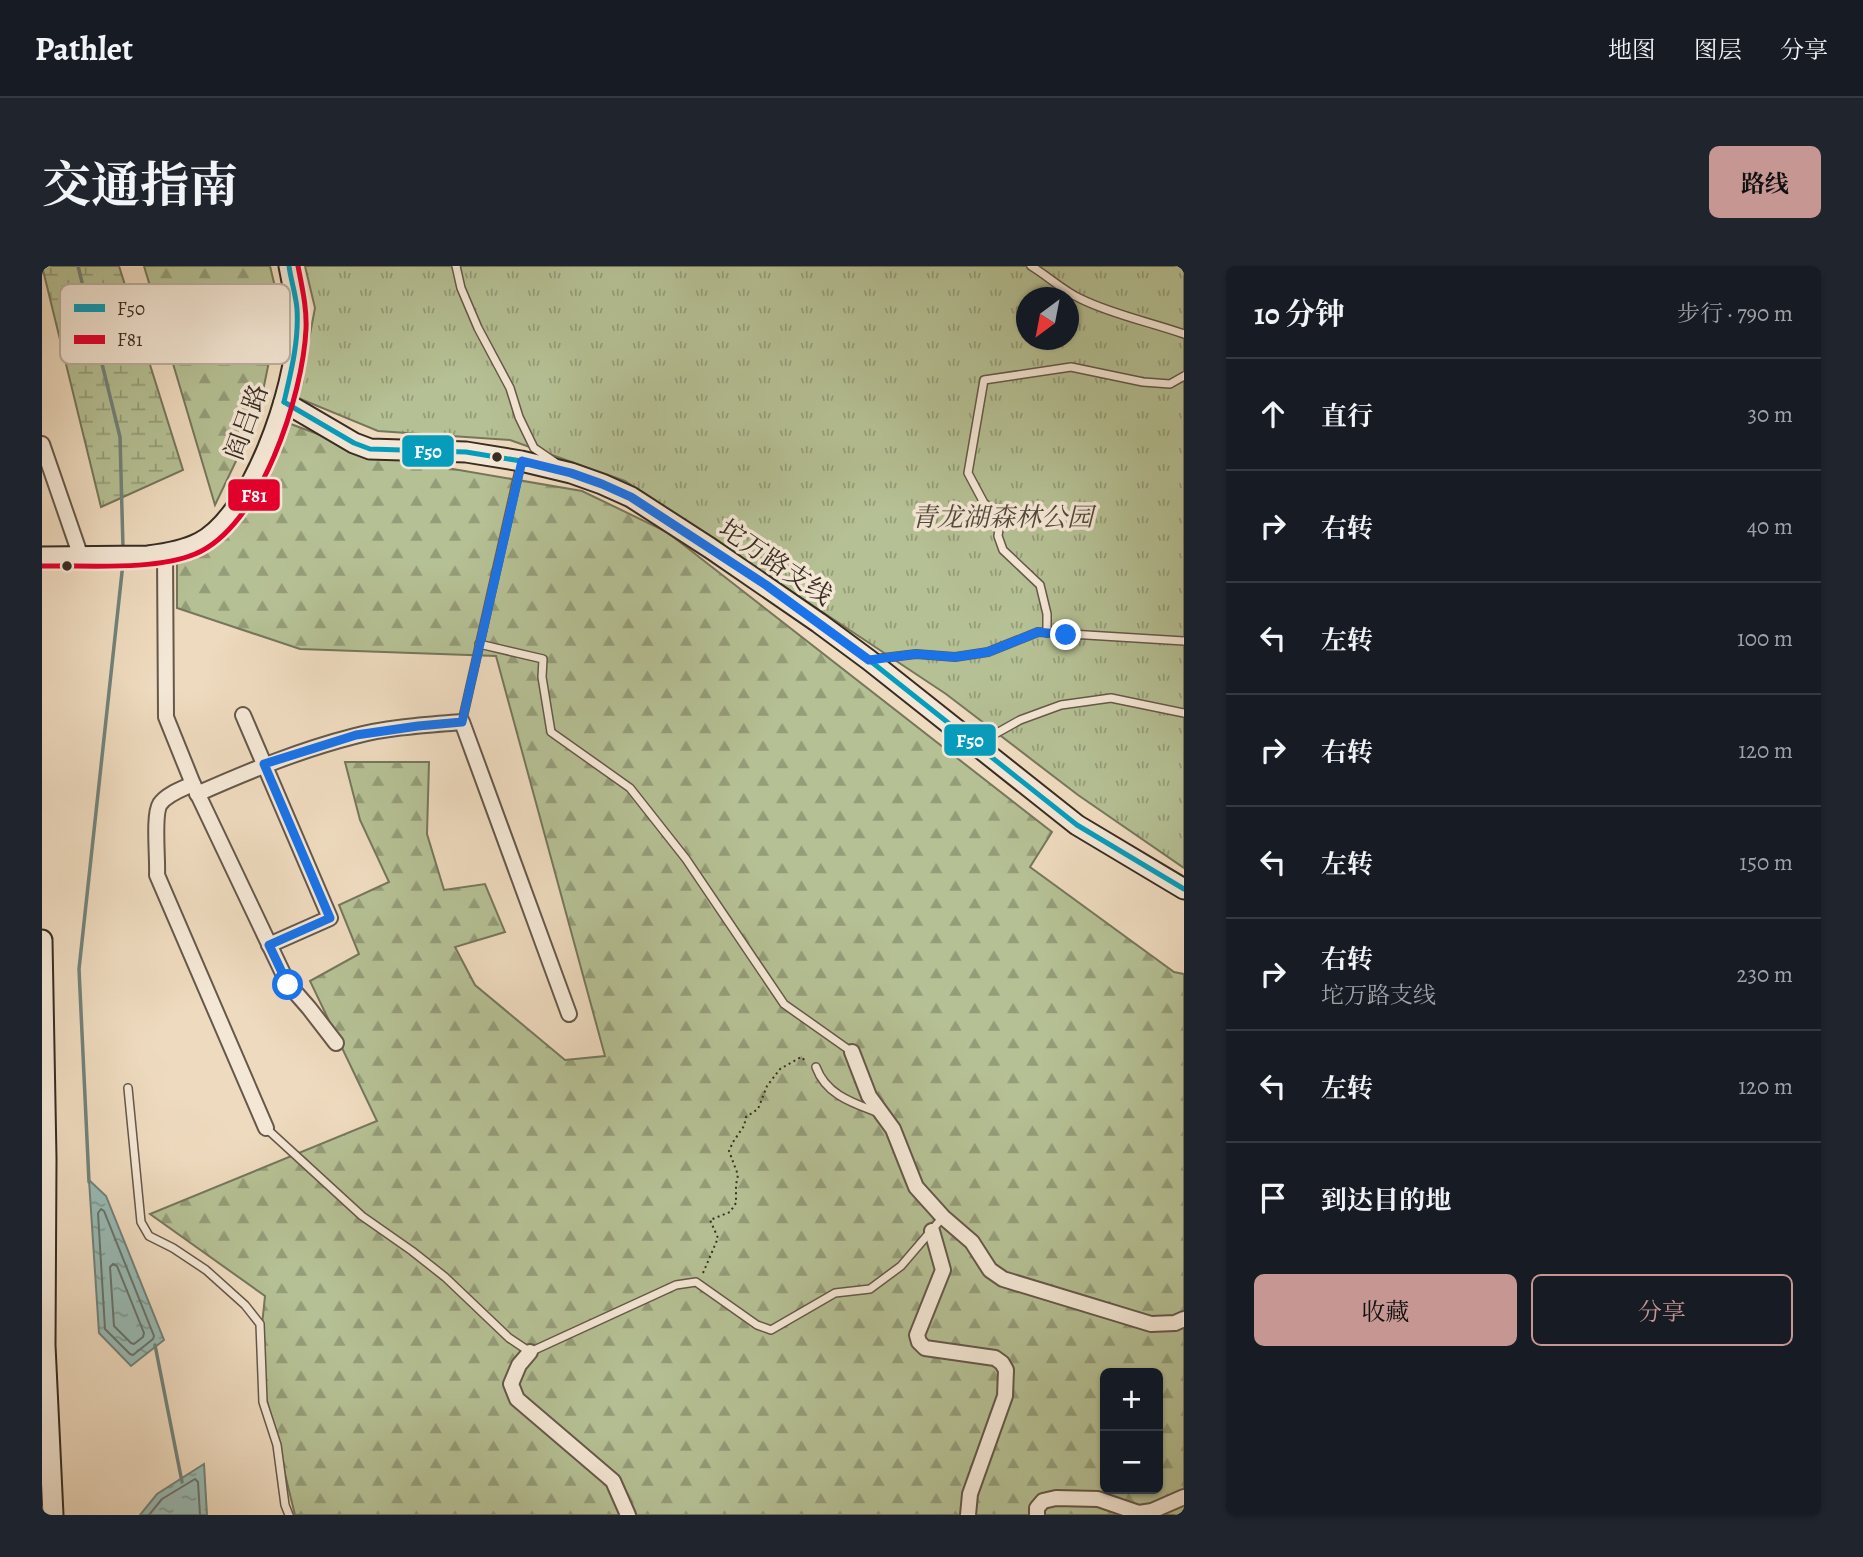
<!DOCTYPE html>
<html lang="zh">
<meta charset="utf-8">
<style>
body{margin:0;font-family:Alegreya,"Noto Serif SC",serif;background:#20242c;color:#f1f3f6}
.controls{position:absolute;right:21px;bottom:21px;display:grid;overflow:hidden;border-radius:10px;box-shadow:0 2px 5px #0004}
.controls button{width:63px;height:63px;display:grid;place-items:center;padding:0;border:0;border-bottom:2px solid #363941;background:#171b24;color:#f1f3f6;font:35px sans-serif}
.compass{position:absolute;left:974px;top:21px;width:63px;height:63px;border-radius:50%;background:#171b24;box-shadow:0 2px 5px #0004;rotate:212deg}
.stop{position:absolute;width:21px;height:21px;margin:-16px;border:5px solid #1a73e8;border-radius:50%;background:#fff}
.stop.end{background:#1a73e8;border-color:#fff;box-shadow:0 2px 7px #0008}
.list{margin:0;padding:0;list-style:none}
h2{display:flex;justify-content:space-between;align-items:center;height:91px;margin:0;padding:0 28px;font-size:30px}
h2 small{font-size:23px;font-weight:400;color:#9ea1a6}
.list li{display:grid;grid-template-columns:46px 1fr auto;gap:21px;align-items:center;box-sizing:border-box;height:112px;padding:0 28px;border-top:2px solid #363941}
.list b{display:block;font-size:26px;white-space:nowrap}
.list p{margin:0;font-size:23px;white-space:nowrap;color:#9ea1a6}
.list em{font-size:23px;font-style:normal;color:#9ea1a6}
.actions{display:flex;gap:14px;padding:21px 28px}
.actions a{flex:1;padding:16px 0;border:2px solid #c59692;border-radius:10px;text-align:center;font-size:24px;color:#c59692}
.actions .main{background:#c59692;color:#111}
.icon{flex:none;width:38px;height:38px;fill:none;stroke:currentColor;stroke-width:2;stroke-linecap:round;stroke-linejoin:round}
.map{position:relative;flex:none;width:1142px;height:1249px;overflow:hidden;border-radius:10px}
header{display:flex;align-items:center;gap:42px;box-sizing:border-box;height:98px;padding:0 35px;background:#171b24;border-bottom:2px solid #363941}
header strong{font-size:33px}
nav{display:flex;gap:38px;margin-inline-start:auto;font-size:24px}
.intro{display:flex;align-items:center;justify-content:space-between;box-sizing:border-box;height:168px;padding:0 42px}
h1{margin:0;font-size:49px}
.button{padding:18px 32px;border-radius:10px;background:#c59692;color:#111;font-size:24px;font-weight:700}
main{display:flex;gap:42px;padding:0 42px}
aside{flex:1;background:#171b24;border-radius:10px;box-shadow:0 2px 5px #0004}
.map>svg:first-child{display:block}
</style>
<header>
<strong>Pathlet</strong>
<nav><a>地图</a><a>图层</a><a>分享</a></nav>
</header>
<div class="intro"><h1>交通指南</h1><a class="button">路线</a></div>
<main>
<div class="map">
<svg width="1142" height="1249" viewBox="0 0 1142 1249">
<defs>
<pattern id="forest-firs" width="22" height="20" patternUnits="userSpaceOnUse" patternTransform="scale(1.75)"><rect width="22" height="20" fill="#b5c094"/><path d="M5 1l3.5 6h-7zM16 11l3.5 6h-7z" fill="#949c78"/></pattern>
<pattern id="wetland-marsh" width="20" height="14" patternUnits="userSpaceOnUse" patternTransform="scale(1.75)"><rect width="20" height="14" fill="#b5c094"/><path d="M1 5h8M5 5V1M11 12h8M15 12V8" fill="none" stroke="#949c78"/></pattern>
<pattern id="park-tufts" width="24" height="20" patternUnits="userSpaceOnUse" patternTransform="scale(1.75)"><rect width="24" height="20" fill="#b5c094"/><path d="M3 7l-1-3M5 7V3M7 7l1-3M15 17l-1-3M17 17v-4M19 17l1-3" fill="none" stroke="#949c78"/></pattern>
<pattern id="water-ripples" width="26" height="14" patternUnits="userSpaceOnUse" patternTransform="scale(1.75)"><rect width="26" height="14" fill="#99bab4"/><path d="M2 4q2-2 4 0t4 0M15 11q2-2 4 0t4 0" fill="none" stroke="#7e9892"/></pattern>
</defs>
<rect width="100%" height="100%" fill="#eedabe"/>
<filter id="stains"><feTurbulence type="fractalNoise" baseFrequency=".00286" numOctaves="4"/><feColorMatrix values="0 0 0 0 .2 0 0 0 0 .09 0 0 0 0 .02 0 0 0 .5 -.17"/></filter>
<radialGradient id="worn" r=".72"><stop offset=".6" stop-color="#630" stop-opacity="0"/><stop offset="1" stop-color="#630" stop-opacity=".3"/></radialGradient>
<g fill="url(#forest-firs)" stroke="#76765c" stroke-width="2" fill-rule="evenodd">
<polygon points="102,0 228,0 238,42 216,149 173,239"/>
<path d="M246 157 335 190 540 225 625 266 1010 566 988 601 1132 706 1142 708V1249H253L216 1098 223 1030 108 948 335 855 268 715 317 688 297 639 347 616 318 554 303 496H387L385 568 402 624 443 618 463 666 413 681 433 719 523 794 563 790 454 390 258 383 135 342V298L174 276 209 240ZM1063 1107H1116V1223H1063Z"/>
</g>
<polygon fill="url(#wetland-marsh)" stroke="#76765c" stroke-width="2" points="0,0 77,0 141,204 59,241"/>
<path fill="url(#park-tufts)" stroke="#76765c" stroke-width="2" fill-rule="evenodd" d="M263 0H1142V602L1036 529 904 428 583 215 468 174 336 165 256 132 273 42ZM985 32H1027V74H985Z"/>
<g fill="url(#water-ripples)" stroke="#72827a" stroke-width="2">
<polygon points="47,914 64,930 122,1074 89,1100 57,1067"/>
<polygon points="162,1198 165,1249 98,1249 115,1228"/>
</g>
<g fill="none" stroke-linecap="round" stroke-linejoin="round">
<g stroke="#68746c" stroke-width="2">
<polygon points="59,943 62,945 112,1070 111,1073 91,1089 88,1088 63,1063 56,947"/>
<polygon points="71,998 75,1000 102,1067 101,1071 92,1078 89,1077 72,1060 68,1001"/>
<polyline points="107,1249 120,1233 153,1213 156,1216 158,1249"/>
</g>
<g stroke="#72827a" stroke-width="3.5">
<polyline points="36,0 78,171 81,282"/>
<polyline points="47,916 37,703 81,297"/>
<polyline points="113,1079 140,1216"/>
</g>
<g stroke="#66584a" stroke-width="10">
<g id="lane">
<polyline points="414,0 419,22 436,62 468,122 477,151 492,182 514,197"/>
<path d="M989 0C1006 10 1021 25 1039 33 1072 49 1108 56 1142 68"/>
<polyline points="1005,367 1005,348 998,319 961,284 956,270 958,257 952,245 942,237 926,207 942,114 1029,101 1101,116 1128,118 1142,110"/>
<polyline points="437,378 501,393 500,411 509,466 588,522 644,593 742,738 810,786"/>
<polyline points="833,393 874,388 913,391 946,386 996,366 1142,375"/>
<polyline points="420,456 479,196"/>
<polyline points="937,477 978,454 1019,439 1069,432 1142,447"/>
<path d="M774 801C784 829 811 837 837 847"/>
<polyline points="86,822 99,956 107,970 131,982 164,1004 203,1039 218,1058 221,1136 235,1179 243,1239 247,1249"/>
<polyline points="224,862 320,950 370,985 403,1011 467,1072 488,1086 634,1019 654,1016 715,1059 729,1064 793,1027 828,1023 859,1000 901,951"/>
</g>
</g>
<g stroke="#66584a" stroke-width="18">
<g id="street">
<polyline points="0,178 39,291"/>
<polyline points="123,288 124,451 151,518 246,718 267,742 294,777"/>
<polyline points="201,449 288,652 227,679"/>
<path d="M151 518C140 523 125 528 118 538 111 549 116 593 115 609L224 862"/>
<path d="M155 528C207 505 258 484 313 470 347 461 385 459 420 456L527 748"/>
<polyline points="810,786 827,830 851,863 874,921 901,951 930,976 948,1004 961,1013 1109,1058 1133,1057 1142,1053"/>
<polyline points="890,965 901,1004 875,1069 877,1076 883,1082 953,1092 960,1097 964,1104 963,1130 928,1228 926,1249"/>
<polyline points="488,1086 477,1099 469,1118 475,1133 571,1215 586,1249"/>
<polyline points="995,1249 995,1242 1001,1235 1014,1232 1056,1233 1097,1247 1110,1245 1142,1231"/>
</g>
</g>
<g stroke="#382d23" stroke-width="23">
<g id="secondary">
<polyline points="242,136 312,177 328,183 424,186 479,195 529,207 560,218 589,231 668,282 777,357 827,394 1035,559 1142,623"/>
<path d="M0 291 106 290C122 288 142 285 157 277 211 250 254 121 255 64 256 42 251 21 247 0"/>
<polyline points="0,674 4,893 3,1079 11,1249"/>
</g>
</g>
<polyline stroke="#382d23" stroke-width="2" stroke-dasharray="2 3.5" stroke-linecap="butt" points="661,1007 676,972 668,954 688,946 694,937 694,919 696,909 687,885 691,876 702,860 704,851 716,843 725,820 738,803 759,791 765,796"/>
<use href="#lane" stroke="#f4e7d5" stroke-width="7"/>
<use href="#street" stroke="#f4e7d5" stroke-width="14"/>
<use href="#secondary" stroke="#f4e7d5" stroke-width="19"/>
<g stroke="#f4e7d5" stroke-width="10">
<g id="bus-1">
<polyline points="242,136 312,177 328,183 424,186 479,195 529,207 589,231 668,282 777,357 827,394 1035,559 1142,623"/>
<path d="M242 136C249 106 257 75 255 43 254 29 249 15 247 0"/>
</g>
</g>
<g stroke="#f4e7d5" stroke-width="10">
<path id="bus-2" d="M0 300C45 299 112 305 153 288 219 261 261 129 264 63 265 42 260 21 256 0"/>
</g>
<use href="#bus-1" stroke="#069dbd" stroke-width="5"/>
<use href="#bus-2" stroke="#e4002b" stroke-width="5"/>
</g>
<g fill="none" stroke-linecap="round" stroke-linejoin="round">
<polyline stroke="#1a73e8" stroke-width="9" points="246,719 227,679 288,652 222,498 314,469 376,460 420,456 480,195 529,207 560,218 589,231 724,319 827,394 874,388 913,391 946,386 996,366 1024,369"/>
</g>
<g fill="#382d23" stroke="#f4e7d5" stroke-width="2.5">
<circle cx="455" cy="191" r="6"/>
<circle cx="25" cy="300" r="6"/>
</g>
<g text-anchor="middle" stroke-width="7" stroke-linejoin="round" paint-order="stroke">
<g font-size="26" fill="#382d23" stroke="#f4e7d5">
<text transform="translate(204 156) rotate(-70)" y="9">阎吕路</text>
<text transform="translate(734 296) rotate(34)" y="9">坨万路支线</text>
</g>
<g font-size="26" font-style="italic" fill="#514a3a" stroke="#f4e7d5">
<text x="960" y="260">青龙湖森林公园</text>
</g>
</g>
<rect x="18" y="18" width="230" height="80" rx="10" fill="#f4e7d5" stroke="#bcafa0" stroke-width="2"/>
<rect x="32" y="38" width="31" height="8" fill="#069dbd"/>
<rect x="32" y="69" width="31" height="9" fill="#e4002b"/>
<g font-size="19" fill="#382d23">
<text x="75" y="49">F50</text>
<text x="75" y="80">F81</text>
</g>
<g stroke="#f4e7d5" stroke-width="2.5">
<rect x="359" y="168" width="54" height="34" rx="7" fill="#069dbd"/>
<rect x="185" y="212" width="54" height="34" rx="7" fill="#e4002b"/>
<rect x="901" y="457" width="54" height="34" rx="7" fill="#069dbd"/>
</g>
<g font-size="19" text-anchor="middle" font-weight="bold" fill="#fff">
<text x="386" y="192">F50</text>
<text x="212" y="236">F81</text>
<text x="928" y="481">F50</text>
</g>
<rect width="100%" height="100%" filter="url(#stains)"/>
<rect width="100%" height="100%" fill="url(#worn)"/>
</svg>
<div class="controls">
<button>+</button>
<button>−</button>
</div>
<svg class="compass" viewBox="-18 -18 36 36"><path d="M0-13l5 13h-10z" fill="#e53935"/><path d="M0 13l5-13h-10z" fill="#9ea1a6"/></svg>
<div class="stop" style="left:246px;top:719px"></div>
<div class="stop end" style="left:1024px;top:369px"></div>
</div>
<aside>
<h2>10 分钟<small>步行 · 790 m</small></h2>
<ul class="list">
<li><svg class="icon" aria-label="ahead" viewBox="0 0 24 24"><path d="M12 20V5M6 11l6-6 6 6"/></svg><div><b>直行</b></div><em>30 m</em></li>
<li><svg class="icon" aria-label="right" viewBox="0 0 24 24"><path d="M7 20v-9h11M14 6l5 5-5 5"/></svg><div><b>右转</b></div><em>40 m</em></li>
<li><svg class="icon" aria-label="left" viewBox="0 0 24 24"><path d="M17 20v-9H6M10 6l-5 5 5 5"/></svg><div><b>左转</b></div><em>100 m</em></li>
<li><svg class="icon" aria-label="right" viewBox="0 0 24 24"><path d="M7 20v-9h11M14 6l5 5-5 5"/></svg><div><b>右转</b></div><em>120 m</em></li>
<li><svg class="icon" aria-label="left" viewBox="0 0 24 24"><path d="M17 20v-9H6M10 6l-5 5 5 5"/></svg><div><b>左转</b></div><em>150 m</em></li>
<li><svg class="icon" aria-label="right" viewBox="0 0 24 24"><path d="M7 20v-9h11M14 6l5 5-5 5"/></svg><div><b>右转</b><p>坨万路支线</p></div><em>230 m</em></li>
<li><svg class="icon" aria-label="left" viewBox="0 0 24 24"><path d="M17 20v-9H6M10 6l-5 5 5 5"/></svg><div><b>左转</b></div><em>120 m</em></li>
<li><svg class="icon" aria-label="arrive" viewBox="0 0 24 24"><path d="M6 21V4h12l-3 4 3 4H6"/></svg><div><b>到达目的地</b></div></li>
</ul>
<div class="actions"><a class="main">收藏</a><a>分享</a></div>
</aside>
</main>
